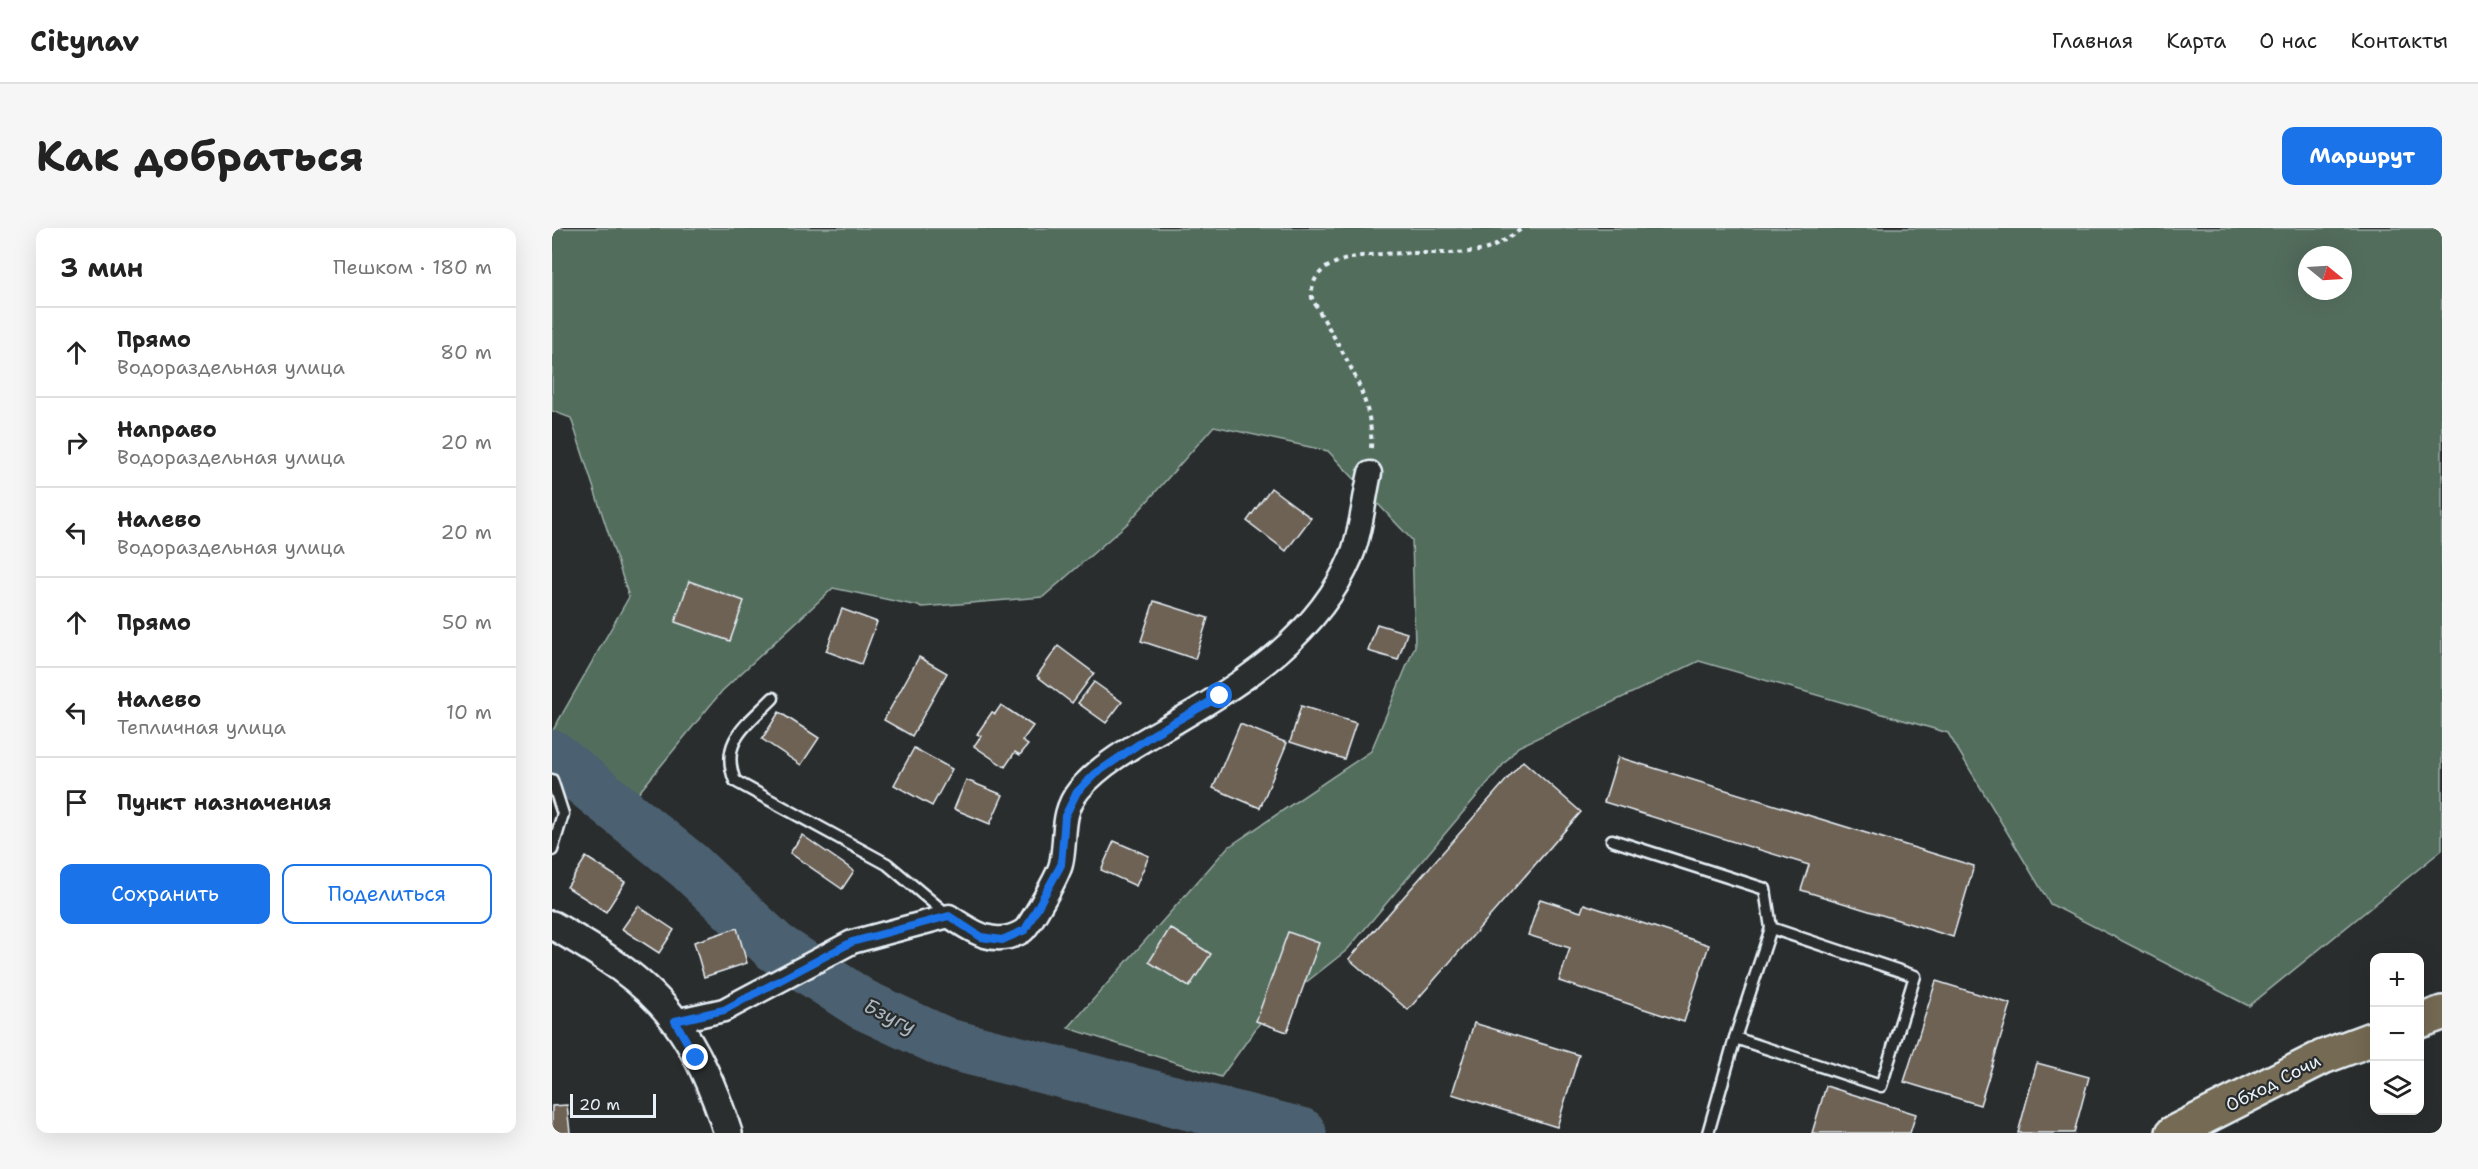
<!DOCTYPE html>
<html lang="ru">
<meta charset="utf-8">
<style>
body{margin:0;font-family:"Shantell Sans",sans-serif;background:#f6f6f6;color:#222}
.controls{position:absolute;right:18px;bottom:18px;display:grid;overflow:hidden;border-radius:12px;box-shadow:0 6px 24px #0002}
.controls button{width:54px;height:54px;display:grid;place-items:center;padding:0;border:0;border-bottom:2px solid #e0e0e0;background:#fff;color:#222;font:30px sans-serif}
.compass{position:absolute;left:1746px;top:18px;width:54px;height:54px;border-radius:50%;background:#fff;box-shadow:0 6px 24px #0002;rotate:108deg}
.scale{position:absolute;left:18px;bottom:15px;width:86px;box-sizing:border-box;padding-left:6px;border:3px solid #e8f1f8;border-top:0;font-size:16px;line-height:21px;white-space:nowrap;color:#e8f1f8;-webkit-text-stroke:4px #2a2d2e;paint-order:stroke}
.stop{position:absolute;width:18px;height:18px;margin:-14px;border:4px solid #1a73e8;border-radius:50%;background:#fff}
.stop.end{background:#1a73e8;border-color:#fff;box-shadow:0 2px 6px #0008}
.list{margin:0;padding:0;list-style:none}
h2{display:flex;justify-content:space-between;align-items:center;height:78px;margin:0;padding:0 24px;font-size:26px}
h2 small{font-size:20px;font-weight:400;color:#767676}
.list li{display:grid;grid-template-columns:39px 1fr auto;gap:18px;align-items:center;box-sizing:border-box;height:90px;padding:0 24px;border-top:2px solid #e0e0e0}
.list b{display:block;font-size:22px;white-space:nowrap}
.list p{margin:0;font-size:20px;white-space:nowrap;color:#767676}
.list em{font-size:20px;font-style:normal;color:#767676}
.actions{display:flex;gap:12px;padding:18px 24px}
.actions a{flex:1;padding:14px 0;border:2px solid #1a73e8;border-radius:12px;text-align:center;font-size:21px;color:#1a73e8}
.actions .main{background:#1a73e8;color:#fff}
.icon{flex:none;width:33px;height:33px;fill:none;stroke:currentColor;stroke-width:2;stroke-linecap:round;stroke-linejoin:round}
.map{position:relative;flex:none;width:1890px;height:905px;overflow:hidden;border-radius:12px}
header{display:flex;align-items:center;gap:36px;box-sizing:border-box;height:84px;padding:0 30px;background:#fff;border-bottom:2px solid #e0e0e0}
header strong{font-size:28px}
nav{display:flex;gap:33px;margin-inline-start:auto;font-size:21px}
.intro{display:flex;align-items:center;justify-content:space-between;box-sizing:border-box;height:144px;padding:0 36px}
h1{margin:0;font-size:42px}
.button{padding:15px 27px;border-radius:12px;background:#1a73e8;color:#fff;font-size:21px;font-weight:700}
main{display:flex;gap:36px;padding:0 36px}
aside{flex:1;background:#fff;border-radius:12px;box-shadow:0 6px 24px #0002}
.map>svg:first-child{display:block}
</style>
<header>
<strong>Citynav</strong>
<nav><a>Главная</a><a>Карта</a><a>О нас</a><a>Контакты</a></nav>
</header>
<div class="intro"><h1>Как добраться</h1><a class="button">Маршрут</a></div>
<main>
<aside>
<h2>3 мин<small>Пешком · 180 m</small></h2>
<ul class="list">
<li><svg class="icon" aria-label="ahead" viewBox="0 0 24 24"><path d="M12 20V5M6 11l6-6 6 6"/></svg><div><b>Прямо</b><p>Водораздельная улица</p></div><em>80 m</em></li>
<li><svg class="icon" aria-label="right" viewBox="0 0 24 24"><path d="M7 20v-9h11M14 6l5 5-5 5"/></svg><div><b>Направо</b><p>Водораздельная улица</p></div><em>20 m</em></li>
<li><svg class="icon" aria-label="left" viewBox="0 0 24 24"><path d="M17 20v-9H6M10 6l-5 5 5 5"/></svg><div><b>Налево</b><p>Водораздельная улица</p></div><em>20 m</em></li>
<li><svg class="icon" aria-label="ahead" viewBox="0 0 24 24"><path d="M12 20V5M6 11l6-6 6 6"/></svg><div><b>Прямо</b></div><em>50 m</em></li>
<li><svg class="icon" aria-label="left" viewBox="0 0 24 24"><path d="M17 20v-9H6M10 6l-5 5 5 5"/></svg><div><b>Налево</b><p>Тепличная улица</p></div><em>10 m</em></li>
<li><svg class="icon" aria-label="arrive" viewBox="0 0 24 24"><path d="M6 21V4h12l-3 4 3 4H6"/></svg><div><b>Пункт назначения</b></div></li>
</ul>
<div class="actions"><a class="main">Сохранить</a><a>Поделиться</a></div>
</aside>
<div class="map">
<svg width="1890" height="905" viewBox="0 0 1890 905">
<rect width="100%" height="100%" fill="#2a2d2e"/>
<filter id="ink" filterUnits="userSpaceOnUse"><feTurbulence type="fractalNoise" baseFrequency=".0167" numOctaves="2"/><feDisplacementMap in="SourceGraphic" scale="12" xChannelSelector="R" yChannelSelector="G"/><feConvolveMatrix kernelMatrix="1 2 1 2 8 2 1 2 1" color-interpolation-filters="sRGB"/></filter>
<g filter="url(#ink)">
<path fill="#526d5d" stroke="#9dafaa" stroke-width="1.5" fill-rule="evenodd" d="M0 0H1890V622L1697 778 1498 676 1396 505 1147 433 966 519 795 722 715 785 669 849 516 800 675 620 819 523 863 418 860 312 776 223 662 198 576 295 491 369 371 379 281 360 170 463 58 600 0 538V504L77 369 19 190 0 183ZM1755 27H1791V63H1755Z"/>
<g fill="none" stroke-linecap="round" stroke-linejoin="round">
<polyline stroke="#4c616f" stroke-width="51" points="0,527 137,638 223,719 310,776 396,816 749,905"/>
</g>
<g fill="#6e6255" stroke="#e8f1f8" stroke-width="1.5">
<polygon points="719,260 759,290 734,323 695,293"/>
<polygon points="137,353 192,373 178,413 123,394"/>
<polygon points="602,373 656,390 643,431 589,413"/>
<polygon points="290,381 325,394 309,436 274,423"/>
<polygon points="825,396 855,405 846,432 816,423"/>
<polygon points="506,418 542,445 520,475 485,448"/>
<polygon points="367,429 395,445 360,508 332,492"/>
<polygon points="542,454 570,474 554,495 526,475"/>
<polygon points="449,477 481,498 470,513 476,517 468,527 463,524 453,539 422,518 429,508 425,506 440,484 443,486"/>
<polygon points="749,478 804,495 792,531 738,514"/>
<polygon points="227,484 267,510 249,537 210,511"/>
<polygon points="688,496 735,515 708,580 661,560"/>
<polygon points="362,520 400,541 380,578 342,557"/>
<polygon points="1066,529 1422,638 1401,709 1249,662 1257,637 1052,574"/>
<polygon points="971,533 1029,584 856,782 797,731"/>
<polygon points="414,552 451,567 438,596 402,581"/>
<polygon points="250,607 302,643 290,661 238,625"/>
<polygon points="562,613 597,628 584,658 549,642"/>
<polygon points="34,629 73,654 54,684 15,659"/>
<polygon points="988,671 1029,684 1032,676 1157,717 1132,794 1007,753 1018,720 976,707"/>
<polygon points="86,678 122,702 107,725 70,701"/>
<polygon points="185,700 195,735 152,749 142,714"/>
<polygon points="618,700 659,726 637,759 597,734"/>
<polygon points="736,704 767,715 735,804 704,793"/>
<polygon points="1384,753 1459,776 1428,877 1352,854"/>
<polygon points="922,795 1027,827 1005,899 900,866"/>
<polygon points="1485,835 1537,849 1522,905 1466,905"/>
<polygon points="1274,858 1364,886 1358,905 1260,905"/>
<polygon points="15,877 18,905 0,905 0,878"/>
</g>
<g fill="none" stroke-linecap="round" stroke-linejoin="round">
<g stroke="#e8f1f8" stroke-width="15">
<g id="service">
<path d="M221 470C195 497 167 513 183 553L335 636 397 688"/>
<polyline points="0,552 11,586 0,622"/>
<polyline points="1060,612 1213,661 1219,700 1183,810 1156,905"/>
<polyline points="1183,810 1329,858 1363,748 1219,700"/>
</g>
</g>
<g stroke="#e8f1f8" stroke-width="27">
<path id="minor" d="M123 793 172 782 300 714 397 688C421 704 443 720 471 703 478 698 507 646 509 636 515 610 508 585 527 562 552 532 593 512 627 492 695 453 767 405 799 329 809 306 812 270 818 245"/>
</g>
<g stroke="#e8f1f8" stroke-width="32">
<path id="tertiary" d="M0 697C44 722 93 751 123 793 147 825 164 867 176 905"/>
</g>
<g stroke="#e8f1f8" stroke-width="38">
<g id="trunk">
<polyline points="1868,793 1890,785"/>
<polyline points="1621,905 1771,829 1822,810"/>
</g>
</g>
<path stroke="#e8f1f8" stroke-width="4" stroke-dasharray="4.5 4.5" stroke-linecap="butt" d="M819 220C823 166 784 116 760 70 754 5 896 34 935 21 947 17 960 7 971 0"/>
<use href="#service" stroke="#2a2d2e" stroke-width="10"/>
<use href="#minor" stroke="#2a2d2e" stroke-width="22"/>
<use href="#tertiary" stroke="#2a2d2e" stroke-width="27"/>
<use href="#trunk" stroke="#746b52" stroke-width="33"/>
</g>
</g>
<g fill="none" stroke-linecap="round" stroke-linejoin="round" filter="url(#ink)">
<polyline stroke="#1a73e8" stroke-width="8" points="144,830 123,793 172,782 300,714 397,688 429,709 450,712 473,702 509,637 513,588 525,564 543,546 600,507 668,468"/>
</g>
<g text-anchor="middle" stroke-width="4.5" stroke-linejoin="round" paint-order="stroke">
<g font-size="18" fill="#e8f1f8" stroke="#2a2d2e">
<text transform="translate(1721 855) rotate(-27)" y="6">Обход Сочи</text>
</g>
<g font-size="20" font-style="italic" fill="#aab7c1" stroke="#2a2d2e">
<text transform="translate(338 788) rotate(26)" y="7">Бзугу</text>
</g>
</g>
</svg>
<div class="controls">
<button>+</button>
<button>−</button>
<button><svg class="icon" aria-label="layers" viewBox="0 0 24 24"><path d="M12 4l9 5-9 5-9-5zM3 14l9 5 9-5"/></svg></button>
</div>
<svg class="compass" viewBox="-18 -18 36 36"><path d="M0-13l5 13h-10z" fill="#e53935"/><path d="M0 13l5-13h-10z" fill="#767676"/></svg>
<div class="scale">20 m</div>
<div class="stop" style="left:668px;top:468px"></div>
<div class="stop end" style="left:144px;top:830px"></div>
</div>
</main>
